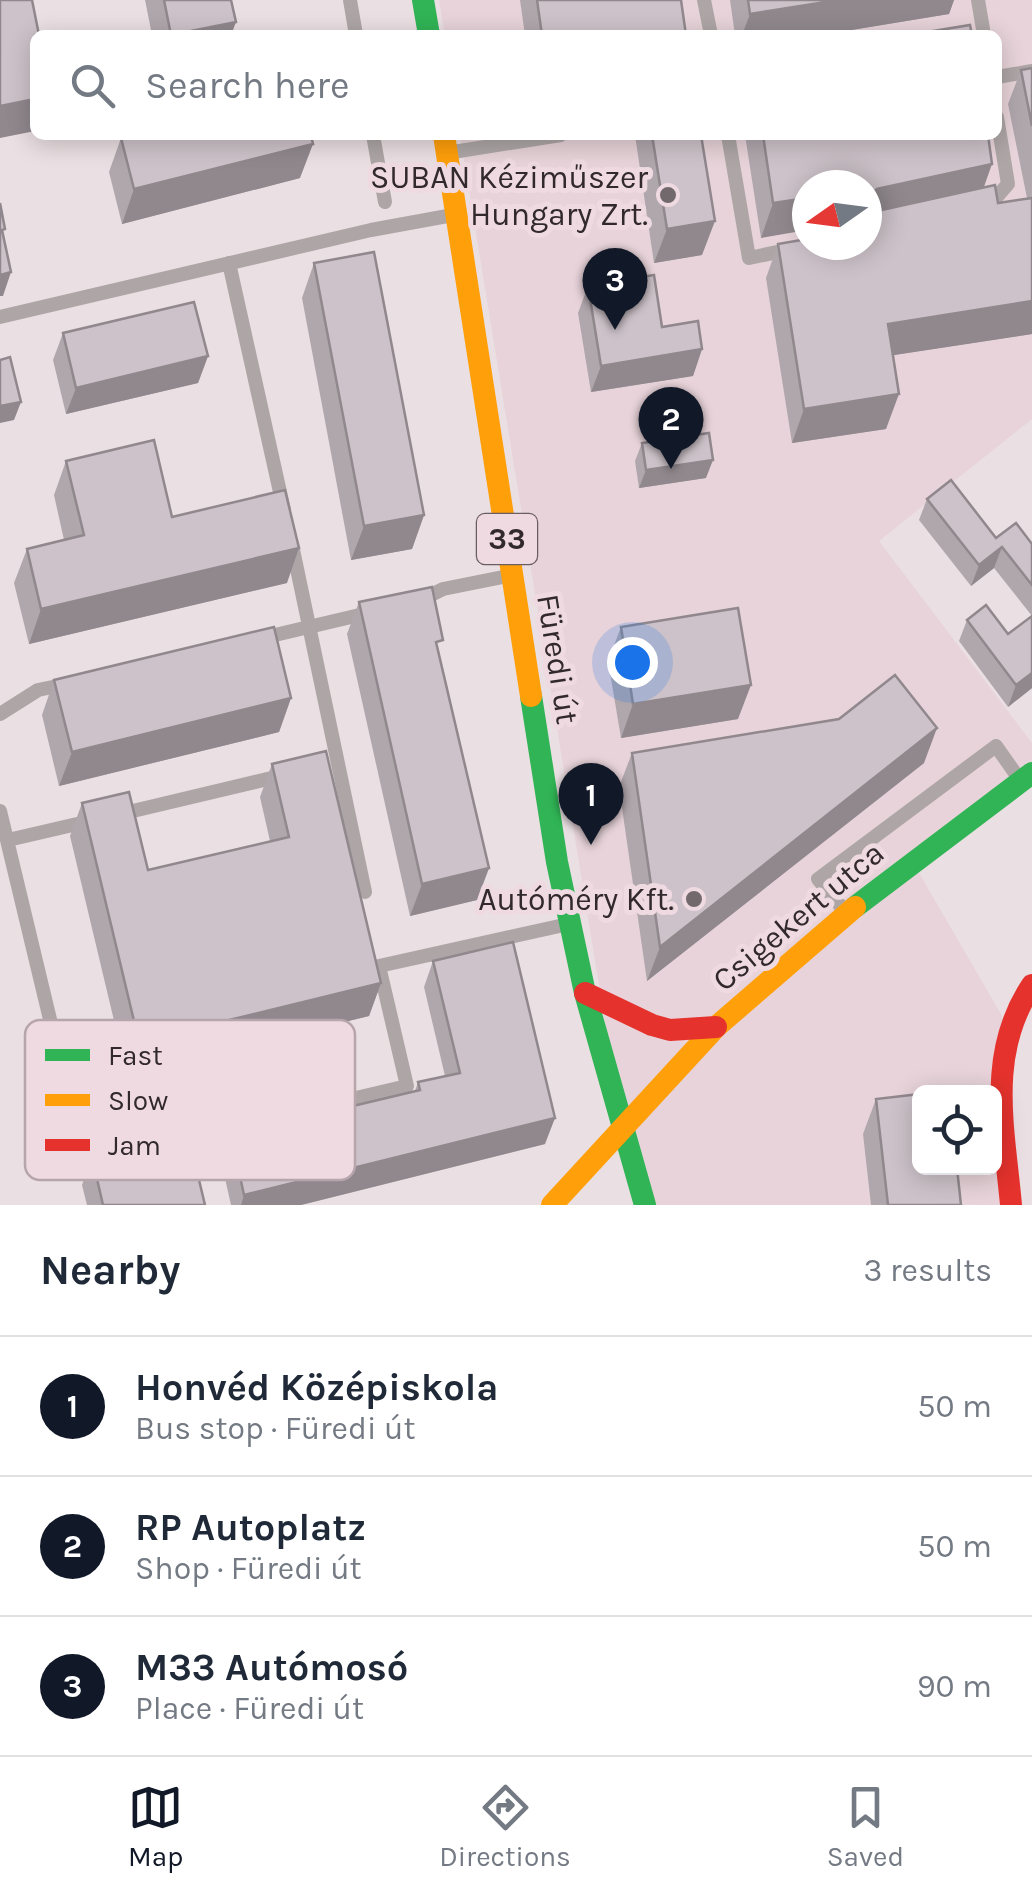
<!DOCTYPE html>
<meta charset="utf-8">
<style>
body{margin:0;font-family:Karla,sans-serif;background:#f6f6f7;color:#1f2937}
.controls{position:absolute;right:30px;bottom:30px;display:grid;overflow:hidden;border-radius:15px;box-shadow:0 5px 25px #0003}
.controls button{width:90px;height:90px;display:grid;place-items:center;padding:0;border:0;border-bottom:2px solid #e0e1e3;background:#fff;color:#1f2937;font:50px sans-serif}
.compass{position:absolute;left:792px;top:170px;width:90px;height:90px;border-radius:50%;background:#fff;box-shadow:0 5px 25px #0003;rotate:256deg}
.you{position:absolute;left:632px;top:662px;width:35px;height:35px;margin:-25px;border:8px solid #fff;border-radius:50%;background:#1a73e8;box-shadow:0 0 0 15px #1a73e833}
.badge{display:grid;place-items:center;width:65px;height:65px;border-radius:50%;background:#111827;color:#fff;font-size:32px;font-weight:700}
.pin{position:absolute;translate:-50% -82px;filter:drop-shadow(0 2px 5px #0008)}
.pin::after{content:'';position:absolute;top:52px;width:35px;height:30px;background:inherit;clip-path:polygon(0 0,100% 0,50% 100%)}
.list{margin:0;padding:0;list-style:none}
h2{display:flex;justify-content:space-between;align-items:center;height:130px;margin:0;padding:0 40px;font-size:42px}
h2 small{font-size:32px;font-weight:400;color:#747a83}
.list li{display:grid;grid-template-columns:65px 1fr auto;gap:30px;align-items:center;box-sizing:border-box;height:140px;padding:0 40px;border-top:2px solid #e0e1e3}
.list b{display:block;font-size:38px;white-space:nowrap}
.list p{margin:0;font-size:32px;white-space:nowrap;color:#747a83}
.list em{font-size:32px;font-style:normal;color:#747a83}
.icon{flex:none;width:55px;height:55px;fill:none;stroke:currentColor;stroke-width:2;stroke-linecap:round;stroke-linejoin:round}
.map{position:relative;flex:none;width:1032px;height:1205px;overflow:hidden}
.search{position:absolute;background:#fff;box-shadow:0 5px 25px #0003;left:30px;right:30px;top:30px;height:110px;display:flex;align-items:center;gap:25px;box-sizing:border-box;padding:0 35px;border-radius:15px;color:#747a83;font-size:38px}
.sheet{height:550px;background:#fff}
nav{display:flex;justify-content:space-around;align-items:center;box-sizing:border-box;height:140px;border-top:2px solid #e0e1e3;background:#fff;font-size:28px;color:#747a83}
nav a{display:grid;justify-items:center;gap:5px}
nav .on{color:#111827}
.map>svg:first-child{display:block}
</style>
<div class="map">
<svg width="1032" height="1205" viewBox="0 0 1032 1205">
<rect width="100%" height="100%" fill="#eadfe2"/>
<path fill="#e7d3d9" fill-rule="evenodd" d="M439 0H1032V419L879 541 1032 743V773L915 866 1002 1016 999 1205H635L460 135H997V35H445ZM807 185H867V245H807ZM920 1092H994V1168H920Z"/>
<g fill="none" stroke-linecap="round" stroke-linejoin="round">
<g stroke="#aea6a6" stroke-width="14">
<polyline points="350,0 356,35"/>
<polyline points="704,0 711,35"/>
<polyline points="978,0 984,35"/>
<polyline points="997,77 1032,71"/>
<polyline points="373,135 385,202"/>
<polyline points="728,135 749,258 811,245"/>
<polyline points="453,152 561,135"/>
<polyline points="988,207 1008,184 997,117"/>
<polyline points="229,263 284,510"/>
<polyline points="0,317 371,230 453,215"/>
<polyline points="292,545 365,892"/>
<polyline points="419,601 443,589 508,576"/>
<polyline points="258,639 368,613"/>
<polyline points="0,714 38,690 67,684"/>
<polyline points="0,811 84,1161 108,1156"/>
<polyline points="116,815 280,776"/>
<polyline points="8,840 90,821"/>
<polyline points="843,909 818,879 996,746 1020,780"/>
<polyline points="173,1141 407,1086 379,966 564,925"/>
</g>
<g stroke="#30b455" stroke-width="22">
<polyline points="423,0 429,35"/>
<polyline points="531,696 557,862 585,993 645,1205"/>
<polyline points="855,907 1032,773"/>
</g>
<g stroke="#ff9f0a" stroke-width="22">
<polyline points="444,135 531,696"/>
<polyline points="552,1205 716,1027 855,907"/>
</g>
<g stroke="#e5322d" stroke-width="22">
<polyline points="585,993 652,1025 670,1030 716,1027"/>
<path d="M1011 1205C1004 1127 986 1054 1032 985"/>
</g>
</g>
<g fill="#b0a7ad">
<polygon points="145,0 231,0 231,35 152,35"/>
<polygon points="520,0 681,0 686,35 525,35"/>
<polygon points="730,0 954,0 949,14 821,35 735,35"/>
<polygon points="1032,68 1032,334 893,355 886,429 792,443 766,278 778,244 867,245 867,185 761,238 745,135 988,135 984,188 998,203 1027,198 1008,104 1021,70"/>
<polygon points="635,135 701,135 702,255 654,263"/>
<polygon points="121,138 300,178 122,224 109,172"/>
<polygon points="314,263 424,515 412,549 351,560 302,298"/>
<polygon points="588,286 702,349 693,376 591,392 578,313"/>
<polygon points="63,333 208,356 198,383 66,414 53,360"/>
<polygon points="642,443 706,478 639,488 635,461"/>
<polygon points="66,461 172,517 287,583 29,644 14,583 27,549 64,540 54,495"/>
<polygon points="927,499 996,538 1032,544 1032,688 1008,707 959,641 967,620 1008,634 1032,616 994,568 971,586 919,520"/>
<polygon points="359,602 439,652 489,868 477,900 410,916 347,634"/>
<polygon points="621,627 738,719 621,738 608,661"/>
<polygon points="54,680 291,698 279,732 59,786 42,715"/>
<polygon points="632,753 924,763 647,981 619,787"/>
<polygon points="272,764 381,983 369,1016 127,1075 70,836 82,803 148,870 270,841 260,797"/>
<polygon points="433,961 545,1144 301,1205 231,1205 221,1161 231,1135 415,1091 418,1082 445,1076 424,987"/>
<polygon points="876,1099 961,1205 871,1205 863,1134"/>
<polygon points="92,1157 205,1205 87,1205 82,1185"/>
</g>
<g fill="#90888d">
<polygon points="838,0 954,0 949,14 821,35 742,35 750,14"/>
<polygon points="236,22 231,35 172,35"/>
<polygon points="35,99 35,131 0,138 0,106"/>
<polygon points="313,144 300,178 122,224 134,189"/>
<polygon points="992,164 980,198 872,222 870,204 867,213 867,203 869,197 877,189"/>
<polygon points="807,198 807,230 761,238 773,203"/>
<polygon points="715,221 702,255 654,263 667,229"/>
<polygon points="11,272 3,296 0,296 0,275"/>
<polygon points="1032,301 1032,334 875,358 888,324"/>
<polygon points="702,349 693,376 591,392 601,366"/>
<polygon points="208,356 198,383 66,414 76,388"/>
<polygon points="899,394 886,429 792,443 804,409"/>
<polygon points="21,402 14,420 0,423 0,406"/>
<polygon points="713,460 706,478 639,488 646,470"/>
<polygon points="424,515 412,549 351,560 364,526"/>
<polygon points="1002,547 994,568 971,586 979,565"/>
<polygon points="299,548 287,583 29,644 41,609"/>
<polygon points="1032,673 1032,688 1008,707 1016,685"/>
<polygon points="751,685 738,719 621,738 633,704"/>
<polygon points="291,698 279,732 59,786 72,752"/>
<polygon points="937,728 924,763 647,981 660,947"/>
<polygon points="489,868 477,900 410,916 422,884"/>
<polygon points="381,983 369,1016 127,1075 139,1042"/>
<polygon points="555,1118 545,1144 301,1205 241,1205 244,1195"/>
</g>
<g fill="#cdc2c9" stroke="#90888d" stroke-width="2.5">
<polygon points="0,0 32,0 39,35 35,35 35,99 0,106"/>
<polygon points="164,0 231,0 236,22 171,35"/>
<polygon points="537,0 681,0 686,35 542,35"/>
<polygon points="748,0 838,0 750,14"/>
<polygon points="970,25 972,35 909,35"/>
<polygon points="1032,68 1032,126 1021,70"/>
<polygon points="132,135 311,135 313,144 134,189 121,138"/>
<polygon points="652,135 701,135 715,221 667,229"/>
<polygon points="763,135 988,135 992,164 877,189 869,197 867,185 807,185 807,198 773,203"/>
<polygon points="995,185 998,203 1032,198 1032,301 888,324 899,394 804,409 778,244 807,239 807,245 867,245 867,230 873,229 870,204 882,210"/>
<polygon points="0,203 5,229 2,230 11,272 0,275"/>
<polygon points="374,252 424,515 364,526 314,263"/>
<polygon points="654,275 662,327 698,321 702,349 601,366 588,286"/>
<polygon points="194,302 208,356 76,388 63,333"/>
<polygon points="10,357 21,402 0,406 0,360"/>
<polygon points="709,433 713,460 646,470 642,443"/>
<polygon points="154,440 172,517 285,490 299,548 41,609 27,549 84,535 66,461"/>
<polygon points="951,480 996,538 1016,523 1032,544 1032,585 1002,547 979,565 927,499"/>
<polygon points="432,587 443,640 436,642 489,868 422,884 359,602"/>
<polygon points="986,605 1008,634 1032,616 1032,673 1016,685 967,620"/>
<polygon points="738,608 751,685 633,704 621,627"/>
<polygon points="274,627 291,698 72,752 54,680"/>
<polygon points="895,675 937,728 660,947 632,753 839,719"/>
<polygon points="326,751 381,983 139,1042 82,803 129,792 148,870 289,837 272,764"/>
<polygon points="513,942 555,1118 244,1195 231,1135 420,1090 418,1082 460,1073 433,961"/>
<polygon points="920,1094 920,1168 957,1168 961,1205 888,1205 876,1099"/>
<polygon points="188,1134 205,1205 103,1205 92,1157"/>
</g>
<g fill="#72696c" stroke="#efdae1" stroke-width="4">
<circle cx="668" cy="195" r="10"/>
<circle cx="694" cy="899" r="10"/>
</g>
<g text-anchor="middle" stroke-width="10" stroke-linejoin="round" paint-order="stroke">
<rect fill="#efdae1" stroke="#6a5e62" stroke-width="2.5" x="477" y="514" width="60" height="50" rx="8"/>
<g font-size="30" font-weight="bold" fill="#31292c">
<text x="507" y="549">33</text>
</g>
<g font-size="32" fill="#31292c" stroke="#efdae1" text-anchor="end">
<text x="648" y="188">SUBAN Kéziműszer<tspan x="648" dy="37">Hungary Zrt.</tspan></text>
<text x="674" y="910">Autóméry Kft.</text>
</g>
<g font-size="32" fill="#31292c" stroke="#efdae1">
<text transform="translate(558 659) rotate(81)" y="11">Füredi út</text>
<text transform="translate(798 916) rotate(-40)" y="11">Csigekert utca</text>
</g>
</g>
<rect x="25" y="1020" width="330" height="160" rx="15" fill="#efdae1" stroke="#b6a5ab" stroke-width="2.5"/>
<rect x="45" y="1049" width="45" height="12" fill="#30b455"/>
<rect x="45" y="1094" width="45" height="12" fill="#ff9f0a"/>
<rect x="45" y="1139" width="45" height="12" fill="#e5322d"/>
<g font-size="28" fill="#31292c">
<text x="108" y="1065">Fast</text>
<text x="108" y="1110">Slow</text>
<text x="108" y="1155">Jam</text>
</g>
</svg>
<div class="controls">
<button><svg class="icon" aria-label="locate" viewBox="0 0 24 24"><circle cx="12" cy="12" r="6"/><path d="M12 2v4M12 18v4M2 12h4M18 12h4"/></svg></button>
</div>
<svg class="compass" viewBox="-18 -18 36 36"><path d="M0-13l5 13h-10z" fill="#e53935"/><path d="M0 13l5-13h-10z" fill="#747a83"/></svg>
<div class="you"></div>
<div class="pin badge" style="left:591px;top:845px">1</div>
<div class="pin badge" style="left:671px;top:469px">2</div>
<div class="pin badge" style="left:615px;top:330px">3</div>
<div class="search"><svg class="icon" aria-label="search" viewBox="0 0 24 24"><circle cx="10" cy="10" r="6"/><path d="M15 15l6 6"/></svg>Search here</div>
</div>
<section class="sheet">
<h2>Nearby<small>3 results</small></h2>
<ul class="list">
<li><span class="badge">1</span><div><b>Honvéd Középiskola</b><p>Bus stop · Füredi út</p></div><em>50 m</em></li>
<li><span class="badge">2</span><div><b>RP Autoplatz</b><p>Shop · Füredi út</p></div><em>50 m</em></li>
<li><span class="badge">3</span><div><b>M33 Autómosó</b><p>Place · Füredi út</p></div><em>90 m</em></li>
</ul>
</section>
<nav>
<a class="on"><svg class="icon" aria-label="map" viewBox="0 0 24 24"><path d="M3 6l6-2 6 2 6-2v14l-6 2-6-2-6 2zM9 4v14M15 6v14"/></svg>Map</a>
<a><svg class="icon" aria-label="directions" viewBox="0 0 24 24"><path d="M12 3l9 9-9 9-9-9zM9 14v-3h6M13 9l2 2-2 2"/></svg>Directions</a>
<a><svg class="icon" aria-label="saved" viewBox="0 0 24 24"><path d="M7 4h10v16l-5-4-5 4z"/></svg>Saved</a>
</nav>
